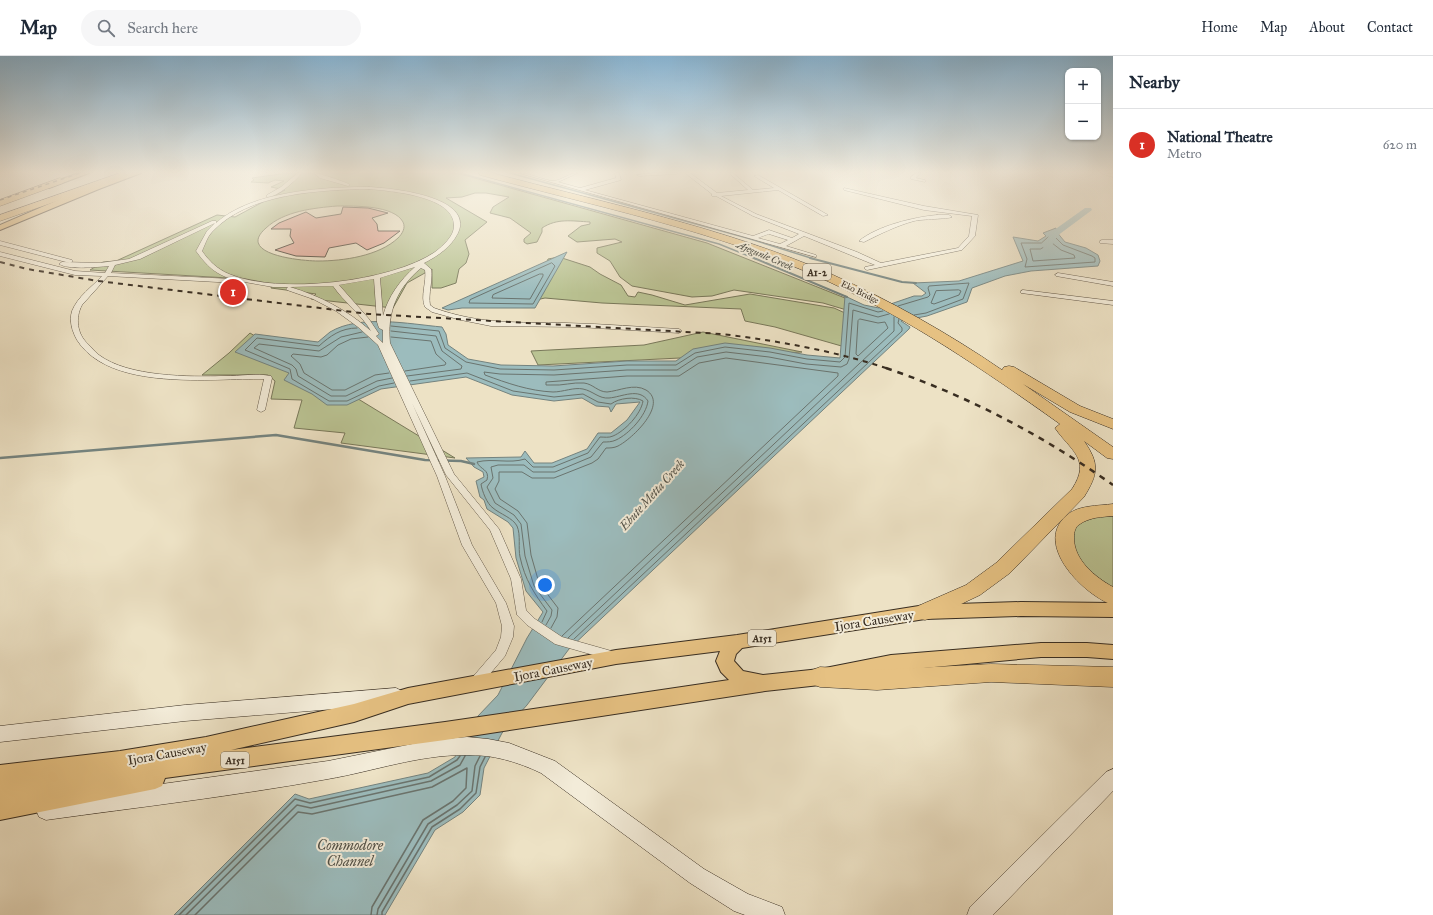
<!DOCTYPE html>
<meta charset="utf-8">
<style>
body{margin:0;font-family:"IM FELL Great Primer",serif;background:#f6f6f7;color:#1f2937}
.controls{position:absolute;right:12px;top:12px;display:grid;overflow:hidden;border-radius:8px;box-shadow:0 1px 3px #0004}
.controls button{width:36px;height:36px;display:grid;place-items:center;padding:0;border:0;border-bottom:1px solid #e0e1e3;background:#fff;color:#1f2937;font:20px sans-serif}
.you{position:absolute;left:545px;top:529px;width:14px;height:14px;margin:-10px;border:3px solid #fff;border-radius:50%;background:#1a73e8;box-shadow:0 0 0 6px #1a73e833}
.badge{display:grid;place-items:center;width:26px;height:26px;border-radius:50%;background:#d93025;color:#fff;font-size:13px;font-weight:700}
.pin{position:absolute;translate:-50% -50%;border:2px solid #fff;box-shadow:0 1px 4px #0006}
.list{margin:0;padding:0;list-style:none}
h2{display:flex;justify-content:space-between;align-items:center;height:52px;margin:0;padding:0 16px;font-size:17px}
h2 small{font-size:13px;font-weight:400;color:#747a83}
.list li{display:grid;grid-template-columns:26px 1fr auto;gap:12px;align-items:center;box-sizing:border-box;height:72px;padding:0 16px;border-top:1px solid #e0e1e3}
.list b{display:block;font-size:15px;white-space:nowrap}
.list p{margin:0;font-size:13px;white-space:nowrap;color:#747a83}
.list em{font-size:13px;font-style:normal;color:#747a83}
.icon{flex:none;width:22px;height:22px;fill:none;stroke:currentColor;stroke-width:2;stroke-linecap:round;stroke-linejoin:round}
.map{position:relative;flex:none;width:1113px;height:859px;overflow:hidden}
header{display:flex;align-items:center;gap:24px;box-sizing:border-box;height:56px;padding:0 20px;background:#fff;border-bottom:1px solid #e0e1e3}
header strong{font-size:19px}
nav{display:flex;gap:22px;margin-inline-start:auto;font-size:14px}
.search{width:280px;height:36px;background:#f6f6f7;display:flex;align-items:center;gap:10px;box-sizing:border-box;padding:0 14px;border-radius:22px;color:#747a83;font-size:15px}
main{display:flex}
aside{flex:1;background:#fff}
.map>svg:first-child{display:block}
</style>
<header>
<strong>Map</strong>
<div class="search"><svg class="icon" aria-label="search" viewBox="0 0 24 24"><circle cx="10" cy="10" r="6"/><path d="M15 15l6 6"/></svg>Search here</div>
<nav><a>Home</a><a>Map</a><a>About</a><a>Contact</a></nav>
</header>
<main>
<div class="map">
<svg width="1113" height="859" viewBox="0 0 1113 859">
<rect width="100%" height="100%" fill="#ede2c5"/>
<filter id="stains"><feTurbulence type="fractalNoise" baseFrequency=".005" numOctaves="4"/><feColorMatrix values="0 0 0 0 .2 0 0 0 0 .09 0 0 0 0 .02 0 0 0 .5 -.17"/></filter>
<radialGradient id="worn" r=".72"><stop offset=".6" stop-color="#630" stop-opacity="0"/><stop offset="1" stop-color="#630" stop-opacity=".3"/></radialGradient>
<g fill="#bac393" stroke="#79785a" fill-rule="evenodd">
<path d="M288 117H455L464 119 707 187 845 242 850 255 823 247 734 234 712 240 692 241 632 230 620 221 610 205 597 197V192L622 186 615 183 577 186 568 180 581 170 590 168V166C572 165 557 162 542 172V176L537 186 527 188 524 186V183L531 177 510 162 490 157 493 151 509 141 486 137H475L462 141 446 142 487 166 465 184 469 198 466 207 459 213 456 227 441 232H432V213L407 227 393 252 311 243 316 238 271 232 272 228 246 223 90 214 103 206 116 205 217 159 235 161 285 134 271 131 284 125 275 124 268 127 251 126 254 124 252 122ZM337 150C354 150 394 149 403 166 406 172 402 178 398 182 379 200 343 205 318 205 303 205 235 199 266 172 284 155 314 152 337 150Z"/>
<polygon points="559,201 590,211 600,218 621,229 628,240 635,241 638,236 652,239 685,249 750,238 834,252 845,257 845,291 775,271 745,265 741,253 602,247 545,242 531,245 548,203"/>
<polygon points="703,276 802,296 538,309 531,295 644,289"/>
<polygon points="250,277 455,402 341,387 345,377 294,372 302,344 271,343 275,325 268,319 202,319 229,297"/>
<polygon points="1113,460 1113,535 1093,521 1077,501 1071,479 1076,468 1097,461"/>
</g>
<g fill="#9cbcbd" stroke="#74837f">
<path d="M1056 172V175L1065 186 1086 192 1098 199 1100 205 1098 210 1031 215 1005 220 972 232 967 246 927 260 901 265 910 271 909 273 569 593 527 649 502 677 484 712 480 739 463 756 435 774 385 859H174L295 738 309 743 428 717 455 701 464 681 478 660 498 639 527 582 543 556 526 535 516 502 513 472 508 466 487 453 484 444 480 441 476 425 484 421 483 416 474 411 466 402 521 401 525 395 534 407H552L587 393 598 377H611L627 364 640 346 616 348 611 356 609 351 596 350 582 342 554 345 512 339 466 321 381 333 347 349H327L312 338 284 324 289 317 235 296 255 278 318 286C322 283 326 279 330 276 360 258 409 268 442 271L446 278 448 289 468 303 501 309 553 310 627 305H676L693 293 725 287 770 292 807 299 840 302 845 240 864 249 879 252 914 240H922L926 237 913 227 959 225 1023 205 1013 181 1038 185 1046 180 1043 177Z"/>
<polygon points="567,196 535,252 462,252 448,254 442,252"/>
</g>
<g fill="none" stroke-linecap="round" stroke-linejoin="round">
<g stroke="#6a746f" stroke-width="1">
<polygon points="1052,178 1063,189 1092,200 1095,202 1095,206 1025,211 1027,203 1021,187 1041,187"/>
<polygon points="1052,187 1061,194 1074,199 1075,202 1033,205 1030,193 1040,193"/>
<polygon points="552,207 555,210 533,248 469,247 470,244"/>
<polygon points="540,218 543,218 543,220 530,243 492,242 493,239"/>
<polygon points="959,234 961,235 959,239 934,248 931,247 936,235"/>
<polyline points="898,250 928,241 930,239 928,232 929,230 969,227 963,243 926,257 914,259"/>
<polygon points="860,263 878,267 885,266 888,272 858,300 856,298 858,265"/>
<polyline points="391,270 439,275 445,292 466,306 500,313 554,314 627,309 676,309 695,297 725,291 770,296 807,303 840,306 845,301 849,247 878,256 883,255"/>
<path d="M357 272C341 272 330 280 319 290L257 282 245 294 290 313 292 323 329 345H347L379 330 394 327"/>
<polyline points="391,275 436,280 442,295 462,310 461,313 407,320"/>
<polyline points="362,276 341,281 319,295 259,288 254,292 292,309 296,313 298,320 331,340 346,340 377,325 392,322"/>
<polyline points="368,281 351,283 338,289 327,299 321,301 293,298 291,300 300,308 304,317 332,334 345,334 375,319 389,317"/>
<polyline points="391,281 431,285 436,298 446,307 445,309 405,315"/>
<path d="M410 325 467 317 513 335 554 341 583 338 598 346 611 348C619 342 635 340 643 345 641 358 625 375 613 380 609 382 604 381 600 381L588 397 553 411H533L525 403C509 408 493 402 477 406 480 414 490 413 487 424L481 428C482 435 487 448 493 452 500 458 513 462 517 470 521 479 518 492 520 501 525 524 534 537 547 555L542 566"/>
<path d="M546 569 551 560 552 554 534 530 525 500 521 468 514 459 495 447 487 431 493 422 491 411 498 409H524L533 416H555L591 401 603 386C607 386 612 386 616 384 629 378 646 360 648 345 639 331 622 341 609 342 599 343 593 335 583 333 574 331 563 336 553 336 529 335 507 327 485 319L484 316 500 318 554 319 627 314H677L697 301 726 296 769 301 806 308 841 311 847 308 849 303 853 254 878 261 889 258"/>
<path d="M551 572 557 561 558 552 539 527 531 499 527 467 518 455 500 443 495 433 499 425V416H522L532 422H554L592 407 598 403 606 392C610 392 614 392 618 390 632 383 669 348 646 334 634 327 619 335 607 336 598 336 593 328 584 327 573 326 562 330 551 329H546V326L627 320H679L699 307 726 302 838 317V320L562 580"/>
<polyline points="568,582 894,275 894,261"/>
<polyline points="574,583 902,275 902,272 898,267 899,263"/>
</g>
<g stroke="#6a746f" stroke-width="1.5">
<polyline points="179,859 295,743 310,747 429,721 457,704 460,700"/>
<polyline points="186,859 297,749 311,752 431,725 460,709 465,700"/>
<polyline points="195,859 298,756 312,758 432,731 467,712 466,732 453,745 423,764 372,851 371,859"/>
<polyline points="377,859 378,853 428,768 457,749 472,735 475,710 480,700"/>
<polyline points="382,859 382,856 432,771 460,753 476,737 480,711 485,701"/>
</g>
<g stroke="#74837f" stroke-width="1.5">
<polyline points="460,117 719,188 756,203"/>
<polyline points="510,117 747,182 814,203"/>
</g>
<g stroke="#74837f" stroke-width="2">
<polyline points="754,202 847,241"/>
<polyline points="810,202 902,226 916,227"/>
</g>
<polyline stroke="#74837f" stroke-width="2.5" points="0,402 276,379 425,404 461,405 474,408"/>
<polygon fill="#9cbcbd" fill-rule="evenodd" points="1085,152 1091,152 1092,154 1057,180 1050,193 1044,193 1043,191 1050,177"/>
</g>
<polygon fill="#e4a595" stroke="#382d21" points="343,151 368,152 388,157 372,162 377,168 378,175 400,175 384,187 367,194 356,187 329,192 325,201 296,200 275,194 294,187 290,180 291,173 271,173 279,167 306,156 316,162 341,158"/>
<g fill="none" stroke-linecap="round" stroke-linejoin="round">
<g stroke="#655a4a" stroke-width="1">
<g id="street">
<path d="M298 117H302C295 125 278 141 267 141V139L281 131Z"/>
<path d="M314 117C319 117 346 126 350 129L348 130 320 122Z"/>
<path d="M519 117C530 117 545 125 554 125 562 124 569 117 578 117L558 126 580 132 616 122 615 117H619L621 124 585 134 753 180 769 174 792 182 799 178 753 160 716 140H712V138L685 117H690L717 137 748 134 729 117H733L753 134 774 132 754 120 758 119 828 159 823 160 778 134 721 140 756 158 857 196 881 207 958 192 969 180 972 160 924 154 844 134V132L924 150 978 159 975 180 962 194 867 214 865 213V211L875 209 804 180 786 190 816 199V201ZM769 178 788 184 780 188 758 182Z"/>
<polygon points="654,117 678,117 676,118 639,120 637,119"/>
<polygon points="916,117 921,117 916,122 925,124 925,126 911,123 911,121"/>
<polygon points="1103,117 1113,118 1113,121 1103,118"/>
<path d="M369 131C390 132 475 140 458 177 451 191 438 200 424 207L431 213C433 225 428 237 430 249L434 252C482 269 518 266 566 267 604 268 641 271 679 273L682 275 679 277 578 271 491 270 461 264 432 256 425 251C420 240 427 226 425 214L421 212C397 232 387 256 390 287L454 418 499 473 521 523 526 554 535 563 562 581 615 596 617 599 615 602 611 604 555 588 527 569 517 559 511 523 490 474 446 419 412 347 445 420 472 489 506 547 514 570 513 581 505 600 479 631 475 632 471 631 469 627 471 623 496 594 501 581 502 570 496 547 462 489 437 420 378 289 358 271 336 255 313 243 287 234 286 233 288 231H273L239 225 236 227 108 220 82 249C75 262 77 278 88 288 92 292 95 296 99 299 128 321 190 321 225 320 240 320 256 317 271 320L272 322 265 354 261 356 257 354 264 323C212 322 110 336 77 284 72 275 69 265 72 255 78 240 92 231 102 220L75 219 0 200V196L75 215 105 217 109 210C97 211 69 214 59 208L62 206 100 207 129 203 212 165H216V167C252 135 323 131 369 131ZM369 133C391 135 455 140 454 170 454 180 443 190 435 196 391 226 278 239 229 218 217 213 209 205 202 195 205 189 207 181 212 176 248 137 319 134 369 133ZM215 167 207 175 196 195C207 210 215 218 232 223L111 217 115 209 140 203ZM415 211C400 224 388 241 383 260L380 222ZM374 223 377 266 379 272 383 274V287L376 280 379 278 369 263 339 229ZM333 230C344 246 361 258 371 275 347 254 320 240 290 231Z"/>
<path d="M937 159H949L952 161C948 163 922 163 914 165 896 170 880 178 864 186L859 185C877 170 914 161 937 159Z"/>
<polygon points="1102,184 1113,184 1113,188 1100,187 1100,185"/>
<polygon points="0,185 72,204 73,205 70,207 0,189"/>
<polygon points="1058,217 1113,226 1113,230 1056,220 1055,219"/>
<polygon points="1023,234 1113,245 1113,249 1021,237 1021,235"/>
</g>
</g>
<g stroke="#382d21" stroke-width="1">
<g id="secondary">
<polygon points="396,632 402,635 405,640 402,645 396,648 185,665 0,686 0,670 185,649"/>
<path d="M467 681 488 683 509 687 555 705 704 813 748 838 782 851 785 859H745L734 855 690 827 541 717C518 706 492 698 465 699 418 699 374 715 328 723 235 740 140 751 46 764L39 761 36 754 39 747 46 744 328 705 432 684Z"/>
<polygon points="1113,713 1113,735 993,859 967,859 970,851 1106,716"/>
</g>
</g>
<g stroke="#382d21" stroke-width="2">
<g id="primary">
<polygon points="79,117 89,117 49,132 43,132 42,130"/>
<polygon points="131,117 141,117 99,133 0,174 0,169 93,129"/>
<path d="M1021 546 1113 547V561L1021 560 925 563 742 592 736 598 734 605 743 615 763 619 820 613 891 599 1041 587H1087L1113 589V603L1087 601H1041L891 615 820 629 765 635 445 684 165 722 162 730 155 733 0 764V709L120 695 206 681 354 648 408 632 616 594 737 579 925 549ZM720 595 716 605 721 616 729 624 445 666 231 694 354 666 408 648 616 608Z"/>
</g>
</g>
<g stroke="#382d21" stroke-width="1">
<g id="highway">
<polygon points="120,117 132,117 131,119 0,165 0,159"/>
<path d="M479 117H492C605 147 723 171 831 218 891 245 948 277 1002 314L1004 311 1009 310 1014 311 1080 350 1113 363V373L1108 371 1070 356 1023 328 1113 391V403L1107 402 1084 385C1100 408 1098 418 1084 441L1010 517 980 539 932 562 925 564 918 562 915 556 918 550 966 529 996 507 1072 433C1092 403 1070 394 1055 372L1060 368C984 314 908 262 823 223 714 174 594 150 480 119Z"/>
<polygon points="60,122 63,123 64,125 63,127 0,150 0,144"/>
<path d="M1113 448V460C1102 461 1090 461 1080 468 1075 471 1074 476 1074 482 1074 504 1095 521 1113 531V549C1085 540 1033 489 1066 460 1077 449 1098 450 1113 448Z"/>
<polygon points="991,608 1113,611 1113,631 991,626 877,634 820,631 812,628 809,621 812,614 820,611 877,614"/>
</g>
</g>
<use href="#street" fill="#f3ecd9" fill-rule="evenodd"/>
<use href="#secondary" fill="#f3ecd9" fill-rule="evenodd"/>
<use href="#primary" fill="#e6c182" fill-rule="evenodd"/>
<use href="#highway" fill="#e6c182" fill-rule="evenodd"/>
<polyline stroke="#382d21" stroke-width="1.5" stroke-dasharray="4 4" stroke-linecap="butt" points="0,144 80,117"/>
<path stroke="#382d21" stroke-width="2" stroke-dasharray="5 5" stroke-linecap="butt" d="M0 206 27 213 98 225 369 258 722 278C779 285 835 295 889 313"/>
<path stroke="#382d21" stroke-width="2.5" stroke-dasharray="6 6" stroke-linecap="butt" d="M886 312C968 340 1042 379 1113 429"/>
</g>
<linearGradient id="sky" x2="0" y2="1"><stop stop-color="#89b7d7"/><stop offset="0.49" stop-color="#f7f2e5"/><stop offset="1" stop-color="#f7f2e5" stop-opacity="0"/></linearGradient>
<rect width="1113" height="237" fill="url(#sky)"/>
<g text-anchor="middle" stroke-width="4" stroke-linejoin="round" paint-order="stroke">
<g font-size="9" fill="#382d21" stroke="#f3ecd9">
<text transform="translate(860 236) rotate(26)" y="3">Eko Bridge</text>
</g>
<g font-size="10" font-style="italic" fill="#515148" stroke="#f3ecd9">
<text transform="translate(765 199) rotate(23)" y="4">Ajegunle Creek</text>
</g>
<g fill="#f3ecd9" stroke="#706658" stroke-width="1">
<rect x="803" y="208" width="28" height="16" rx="3"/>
<rect x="748" y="574" width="28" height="16" rx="3"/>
<rect x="221" y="696" width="28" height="16" rx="3"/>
</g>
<g font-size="10" font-weight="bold" fill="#382d21">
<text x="817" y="220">A1-2</text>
<text x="762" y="586">A151</text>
<text x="235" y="708">A151</text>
</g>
<g font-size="12" font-style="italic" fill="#515148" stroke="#f3ecd9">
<text transform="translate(652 439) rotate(-48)" y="4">Ebute Metta Creek</text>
</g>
<g font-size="13" fill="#382d21" stroke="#f3ecd9">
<text transform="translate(874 564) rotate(-9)" y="5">Ijora Causeway</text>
<text transform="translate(553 613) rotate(-11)" y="5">Ijora Causeway</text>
<text transform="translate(167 697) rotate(-10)" y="5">Ijora Causeway</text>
</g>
<g font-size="14" font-style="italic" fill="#515148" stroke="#f3ecd9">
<text x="350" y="794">Commodore<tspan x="350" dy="16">Channel</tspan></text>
</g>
</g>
<rect width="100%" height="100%" filter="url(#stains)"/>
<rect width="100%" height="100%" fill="url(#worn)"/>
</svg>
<div class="controls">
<button>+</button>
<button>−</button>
</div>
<div class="you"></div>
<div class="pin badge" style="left:233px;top:236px">1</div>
</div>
<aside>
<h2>Nearby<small></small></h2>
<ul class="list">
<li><span class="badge">1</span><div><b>National Theatre</b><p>Metro</p></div><em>620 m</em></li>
</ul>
</aside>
</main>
